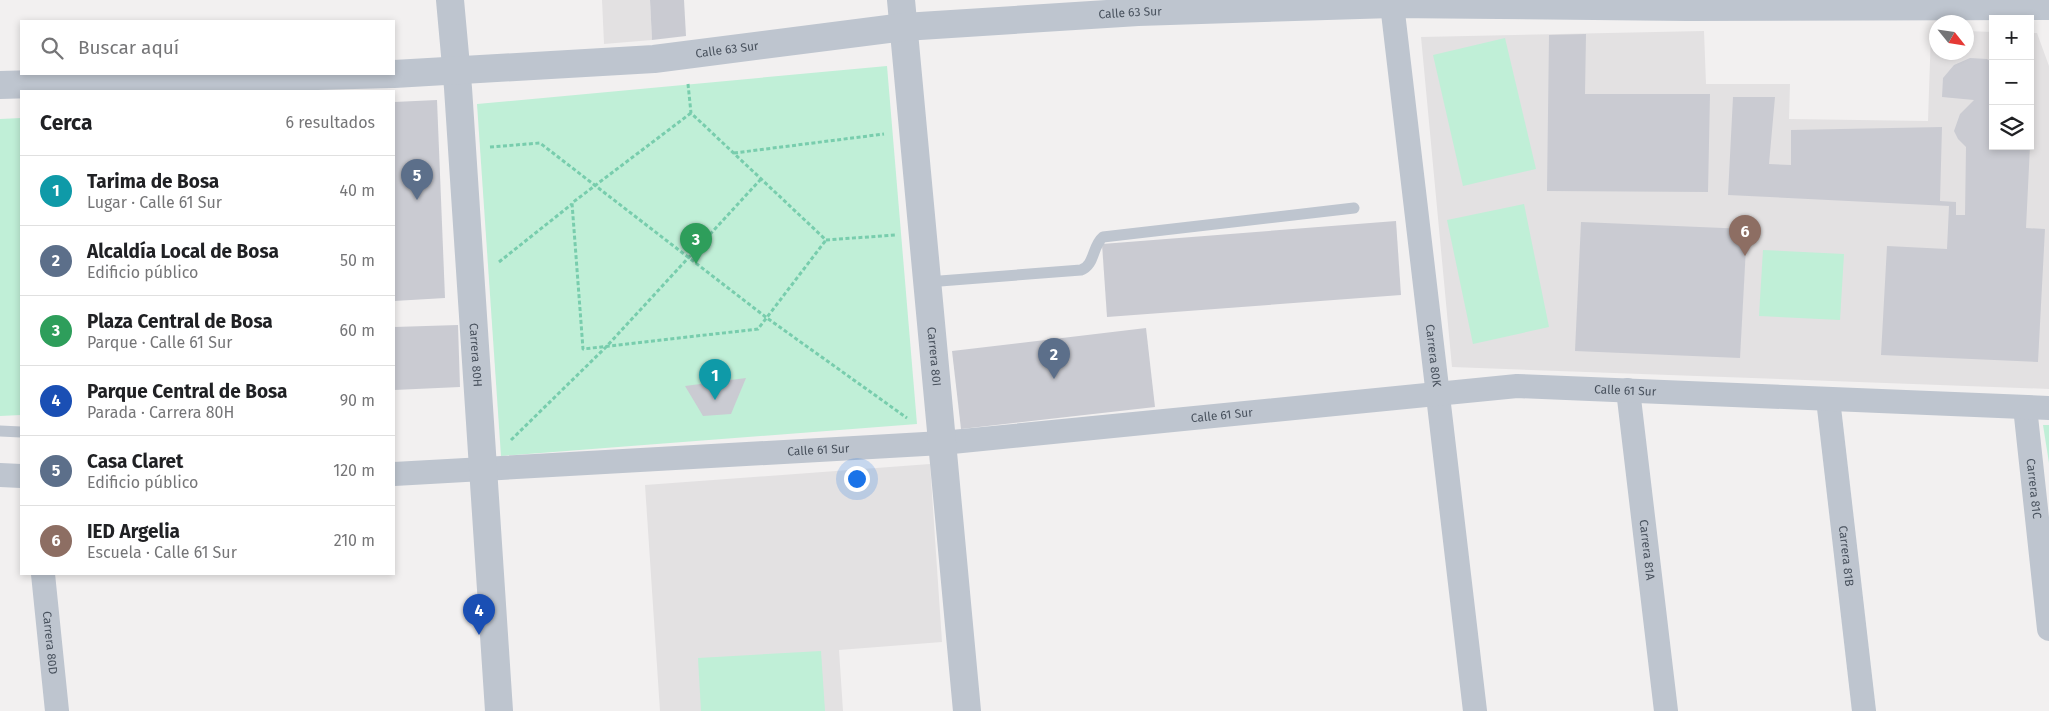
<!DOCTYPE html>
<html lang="es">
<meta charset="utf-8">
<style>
body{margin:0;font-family:"Fira Sans",sans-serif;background:#f6f6f6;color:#202124}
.controls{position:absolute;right:15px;top:15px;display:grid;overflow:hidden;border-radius:0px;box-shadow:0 2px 8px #0003}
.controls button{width:45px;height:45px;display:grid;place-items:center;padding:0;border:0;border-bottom:1px solid #e0e0e0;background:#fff;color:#202124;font:25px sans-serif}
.compass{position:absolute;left:1929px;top:15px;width:45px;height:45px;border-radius:50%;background:#fff;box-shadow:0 2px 8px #0003;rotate:120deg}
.you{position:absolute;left:856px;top:478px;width:18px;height:18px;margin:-12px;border:4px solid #fff;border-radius:50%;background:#1a73e8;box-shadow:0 0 0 8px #1a73e833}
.badge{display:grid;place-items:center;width:32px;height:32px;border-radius:50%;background:#0f766e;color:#fff;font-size:16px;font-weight:700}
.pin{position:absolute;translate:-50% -41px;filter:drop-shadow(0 1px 2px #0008)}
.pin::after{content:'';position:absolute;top:26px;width:18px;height:15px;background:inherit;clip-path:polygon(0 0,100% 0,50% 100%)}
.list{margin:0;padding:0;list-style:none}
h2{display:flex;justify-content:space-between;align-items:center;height:65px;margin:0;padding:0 20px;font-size:21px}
h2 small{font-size:16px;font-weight:400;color:#757577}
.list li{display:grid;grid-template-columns:32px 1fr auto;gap:15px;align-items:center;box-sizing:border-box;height:70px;padding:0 20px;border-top:1px solid #e0e0e0}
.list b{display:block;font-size:19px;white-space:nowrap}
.list p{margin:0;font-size:16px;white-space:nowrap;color:#757577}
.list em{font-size:16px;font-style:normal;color:#757577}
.icon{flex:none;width:28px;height:28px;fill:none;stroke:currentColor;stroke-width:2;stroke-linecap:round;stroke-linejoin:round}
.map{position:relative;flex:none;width:2049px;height:711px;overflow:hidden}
.search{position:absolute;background:#fff;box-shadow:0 2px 8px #0003;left:20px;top:20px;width:375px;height:55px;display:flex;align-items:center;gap:12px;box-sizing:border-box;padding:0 18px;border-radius:0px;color:#757577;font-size:19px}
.panel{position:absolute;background:#fff;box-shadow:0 2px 8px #0003;left:20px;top:90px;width:375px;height:485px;border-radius:0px}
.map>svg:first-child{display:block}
</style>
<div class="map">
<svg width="2049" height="711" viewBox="0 0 2049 711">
<rect width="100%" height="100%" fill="#f2f0f0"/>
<g fill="#e3e1e2">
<polygon points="602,0 650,0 652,40 604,44"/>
<polygon points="1704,31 1706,84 1790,84 1789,119 1928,121 1931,31 1936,31 1936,52 1966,52 1967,31 1993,32 1993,146 2030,146 2030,33 2037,33 2049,66 2049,389 1452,367 1421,37"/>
<polygon points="930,464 942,642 839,650 843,711 660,711 645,485"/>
</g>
<g fill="#c0efd7">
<polygon points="1505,38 1536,169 1463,186 1433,55"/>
<polygon points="887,66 917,424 501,456 477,104"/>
<polygon points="21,118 21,415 0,416 0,119"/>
<polygon points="1524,204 1549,327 1473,344 1447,220"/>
<polygon points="1763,250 1844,254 1840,320 1759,316"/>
<polygon points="2043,425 2049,425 2049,463"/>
<polygon points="821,651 825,711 701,711 698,658"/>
</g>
<g fill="#cacbd2">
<polygon points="650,0 684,0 686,36 652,40"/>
<polygon points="1586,34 1585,94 1710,94 1708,192 1547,191 1549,35"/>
<polygon points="1970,58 1987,59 1993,63 1993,146 2030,146 2026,228 2045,229 2038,362 1881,355 1887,246 1947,249 1949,206 1728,195 1733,97 1775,97 1769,164 1791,165 1791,130 1942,127 1940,201 1956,202 1956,215 1965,215 1966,147 1958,139 1954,131 1960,114 1974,100 1942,97 1943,78 1954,65"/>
<polygon points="2030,97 2033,97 2032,114 2030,114"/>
<polygon points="437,100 445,298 394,301 394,102"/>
<polygon points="1396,221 1401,295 1107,317 1102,244"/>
<polygon points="1581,222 1747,229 1740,358 1575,351"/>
<polygon points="458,325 460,387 394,390 394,327"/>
<polygon points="1146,328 1155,407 961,429 952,351"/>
<polygon points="746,378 731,414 703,416 685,386"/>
</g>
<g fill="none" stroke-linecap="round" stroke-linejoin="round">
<g stroke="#78cdad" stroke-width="3" stroke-dasharray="4 2.5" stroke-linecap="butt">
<polyline points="688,84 691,113 826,240 895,235"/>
<polyline points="691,113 572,203 583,349 758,329 826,240"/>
<polyline points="490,147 540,143 767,318 907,418"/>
<polyline points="734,153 884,134"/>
<polyline points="499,262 572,204"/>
<polyline points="511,440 606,347 761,179"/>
</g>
<g stroke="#bec5cf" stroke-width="11">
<path d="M927 282 1081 270C1095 265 1092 246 1103 237L1354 208"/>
<polyline points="0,431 21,432"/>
</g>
<g stroke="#bec5cf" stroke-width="24">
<path id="s1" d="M1392 4 1475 711"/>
<path id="s2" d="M1628 390 1666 711"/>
<path id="s3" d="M1828 399 1864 711"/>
<path id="s4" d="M2025 407 2049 629"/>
<path id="s5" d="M394 474 942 443 1517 386 2049 408"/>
<polyline points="0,475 21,476"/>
<path id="s6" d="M43 574 57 711"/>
</g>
<g stroke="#bec5cf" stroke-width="28">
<path id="s7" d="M450 0 458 88 499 711"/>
<path id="s8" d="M901 0 967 711"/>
<path id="s9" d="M394 74 654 59 904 27 1138 12 1392 4 1687 7 2049 6"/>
<polyline points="0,85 391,74"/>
</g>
</g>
<g text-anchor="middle" stroke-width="4" stroke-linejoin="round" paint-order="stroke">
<g font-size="12" fill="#48515d" stroke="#fff">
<text dy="4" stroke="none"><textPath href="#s9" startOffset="739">Calle 63 Sur</textPath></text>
<text dy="4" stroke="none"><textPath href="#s9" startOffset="334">Calle 63 Sur</textPath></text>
<text dy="4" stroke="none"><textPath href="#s7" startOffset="356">Carrera 80H</textPath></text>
<text dy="4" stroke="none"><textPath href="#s8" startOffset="358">Carrera 80I</textPath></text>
<text dy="4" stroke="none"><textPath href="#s1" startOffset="354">Carrera 80K</textPath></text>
<text dy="4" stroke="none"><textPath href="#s5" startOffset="1235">Calle 61 Sur</textPath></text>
<text dy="4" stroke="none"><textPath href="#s5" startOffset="830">Calle 61 Sur</textPath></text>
<text dy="4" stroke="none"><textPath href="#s5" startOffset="425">Calle 61 Sur</textPath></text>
<text dy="4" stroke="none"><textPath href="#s4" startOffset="82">Carrera 81C</textPath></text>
<text dy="4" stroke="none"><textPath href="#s2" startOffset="161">Carrera 81A</textPath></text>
<text dy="4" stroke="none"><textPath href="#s3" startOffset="158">Carrera 81B</textPath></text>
<text dy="4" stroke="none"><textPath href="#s6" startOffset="69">Carrera 80D</textPath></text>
</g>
</g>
</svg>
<div class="controls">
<button>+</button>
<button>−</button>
<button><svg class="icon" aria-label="layers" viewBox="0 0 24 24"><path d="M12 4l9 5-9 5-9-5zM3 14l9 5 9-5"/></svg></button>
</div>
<svg class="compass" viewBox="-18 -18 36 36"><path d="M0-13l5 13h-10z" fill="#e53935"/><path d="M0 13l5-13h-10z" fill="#757577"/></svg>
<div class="you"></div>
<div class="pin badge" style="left:715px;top:400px;background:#0f9aa8">1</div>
<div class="pin badge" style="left:1054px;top:379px;background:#5c6f8a">2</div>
<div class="pin badge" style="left:696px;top:264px;background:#2e9e5b">3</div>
<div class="pin badge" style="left:479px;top:635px;background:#1a4fb4">4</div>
<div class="pin badge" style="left:417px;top:200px;background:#5c6f8a">5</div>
<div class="pin badge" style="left:1745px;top:256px;background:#8d6e63">6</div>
<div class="search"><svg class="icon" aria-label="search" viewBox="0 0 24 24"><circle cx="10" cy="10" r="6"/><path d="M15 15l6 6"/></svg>Buscar aquí</div>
<section class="panel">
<h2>Cerca<small>6 resultados</small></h2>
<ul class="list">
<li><span class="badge" style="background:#0f9aa8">1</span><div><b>Tarima de Bosa</b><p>Lugar · Calle 61 Sur</p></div><em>40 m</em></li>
<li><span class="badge" style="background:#5c6f8a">2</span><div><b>Alcaldía Local de Bosa</b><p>Edificio público</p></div><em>50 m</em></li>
<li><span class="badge" style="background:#2e9e5b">3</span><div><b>Plaza Central de Bosa</b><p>Parque · Calle 61 Sur</p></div><em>60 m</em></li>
<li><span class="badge" style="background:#1a4fb4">4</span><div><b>Parque Central de Bosa</b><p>Parada · Carrera 80H</p></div><em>90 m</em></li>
<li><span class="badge" style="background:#5c6f8a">5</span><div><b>Casa Claret</b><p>Edificio público</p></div><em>120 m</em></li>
<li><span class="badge" style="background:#8d6e63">6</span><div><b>IED Argelia</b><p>Escuela · Calle 61 Sur</p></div><em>210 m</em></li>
</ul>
</section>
</div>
